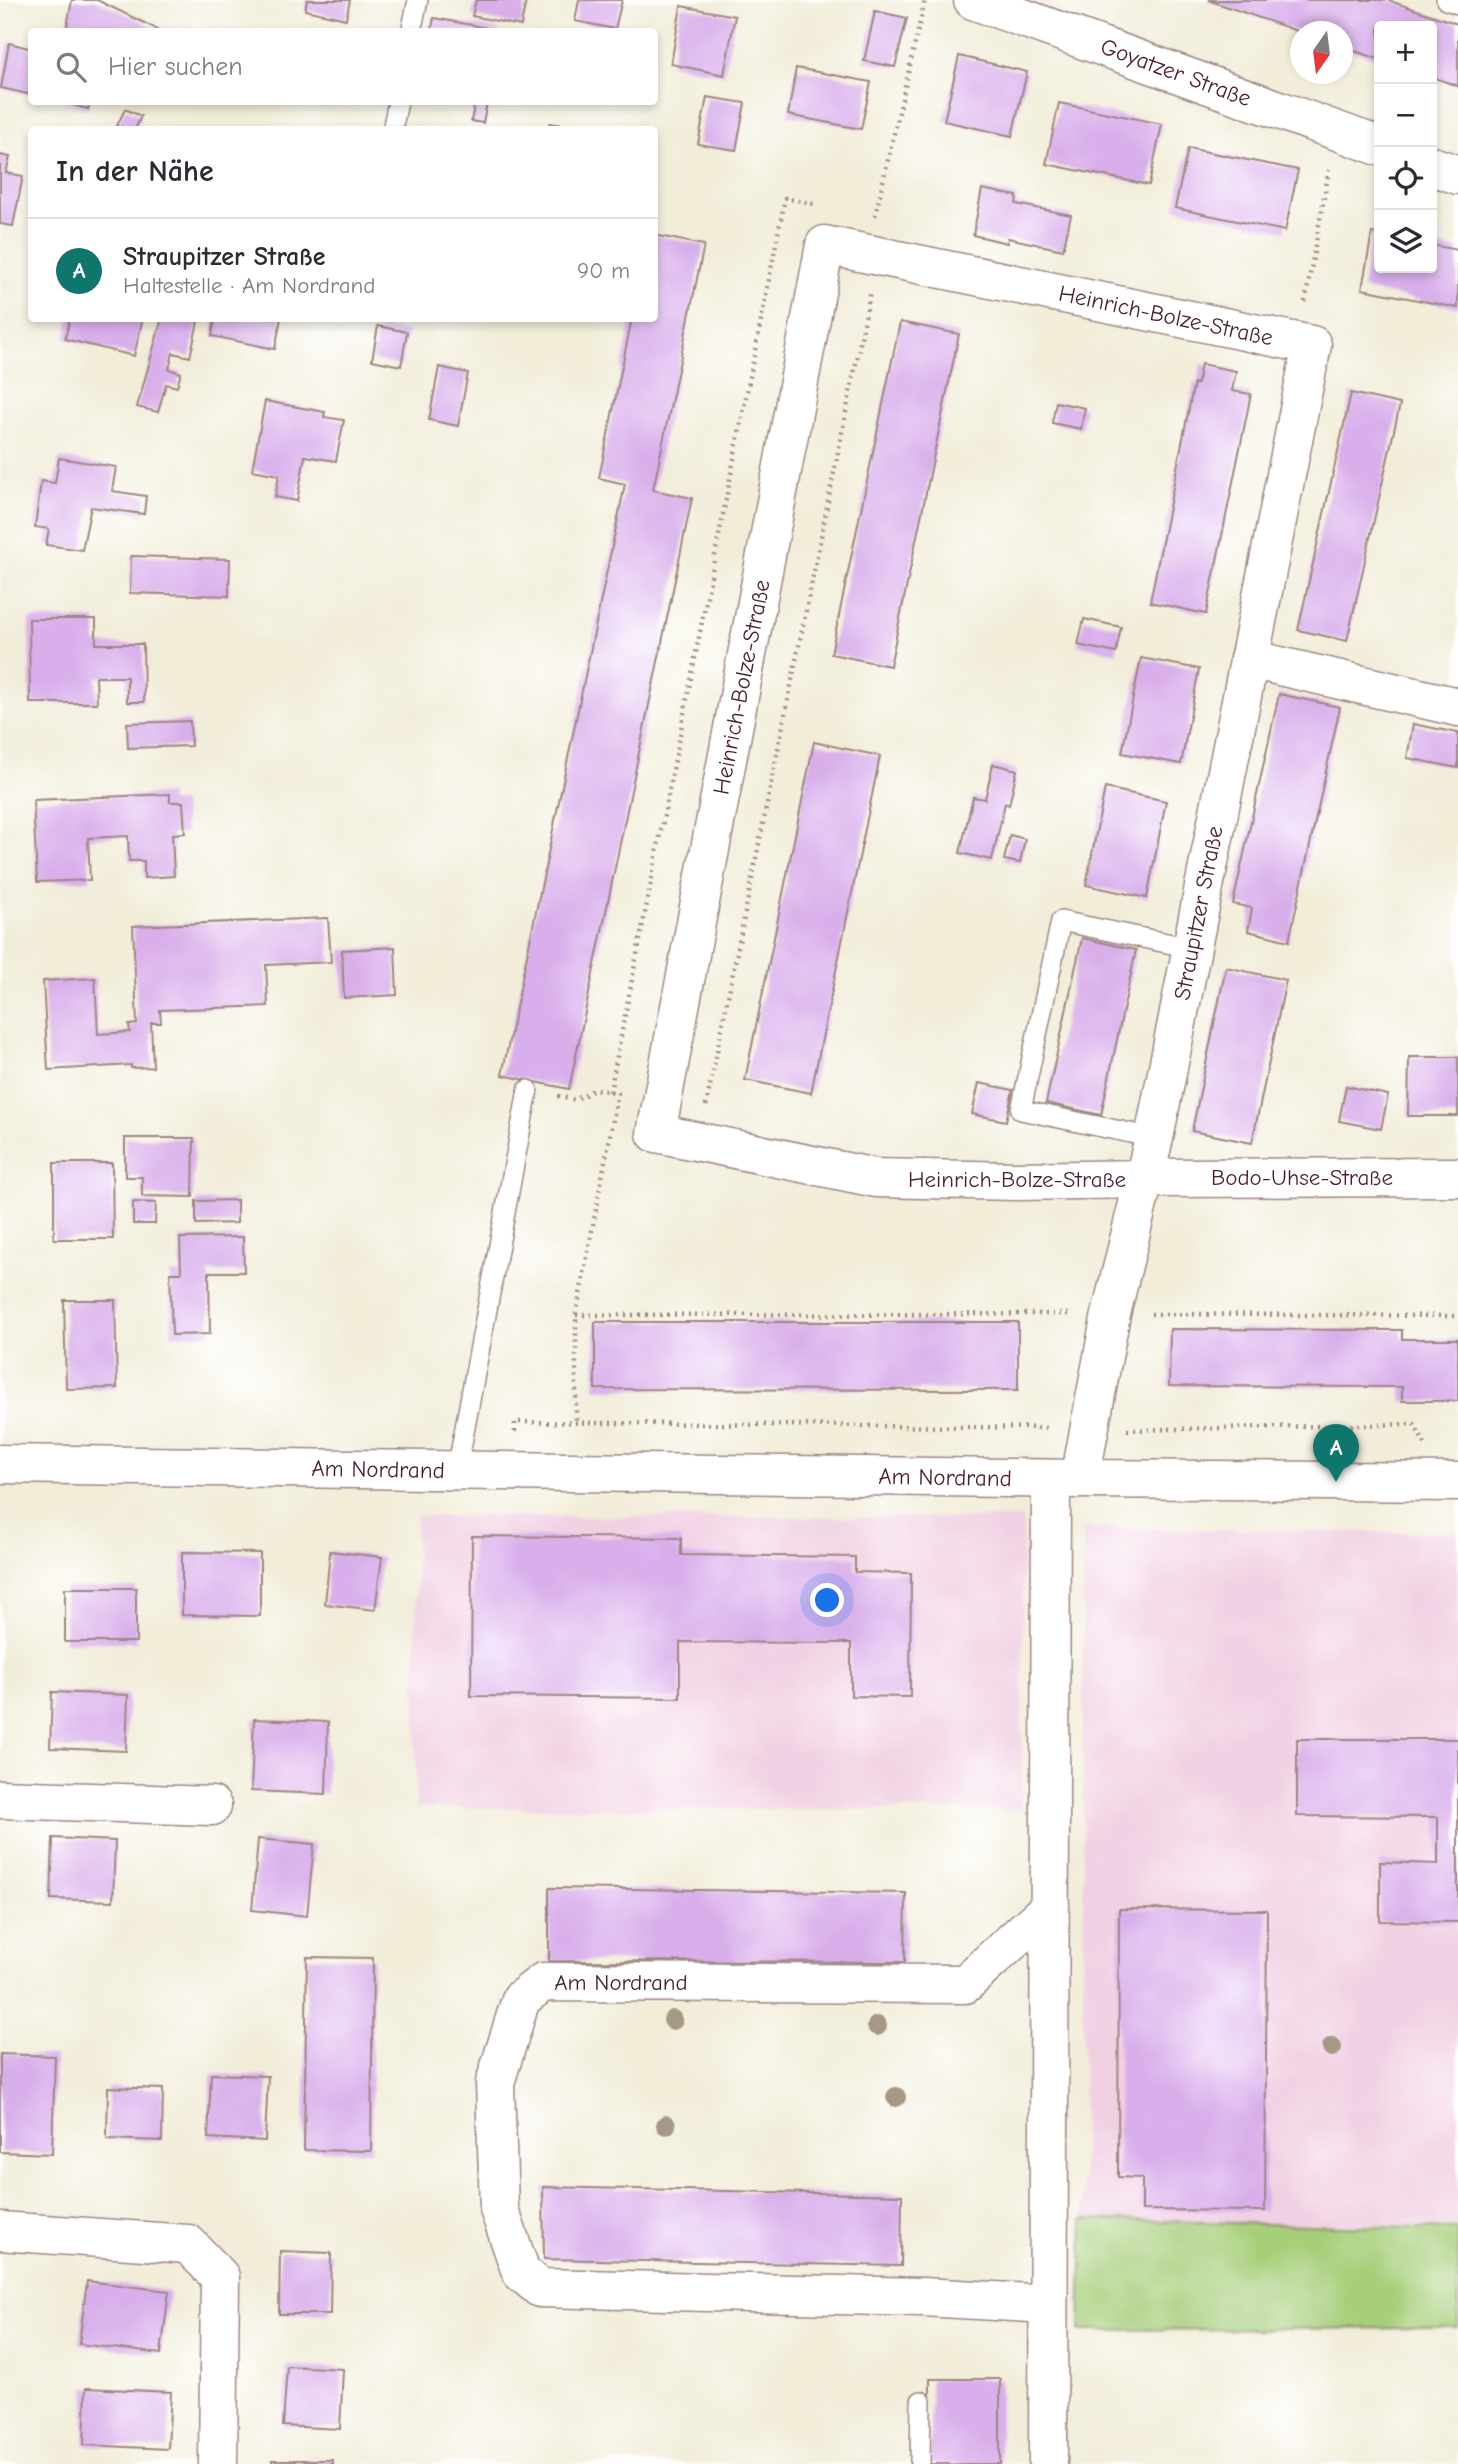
<!DOCTYPE html>
<html lang="de">
<meta charset="utf-8">
<style>
body{margin:0;font-family:"Comic Neue",sans-serif;background:#f2f2f3;color:#2b2b33}
.controls{position:absolute;right:21px;top:21px;display:grid;overflow:hidden;border-radius:7px;box-shadow:0 4px 10px #0003}
.controls button{width:63px;height:63px;display:grid;place-items:center;padding:0;border:0;border-bottom:2px solid #e1e1e2;background:#fff;color:#2b2b33;font:35px sans-serif}
.compass{position:absolute;left:1290px;top:21px;width:63px;height:63px;border-radius:50%;background:#fff;box-shadow:0 4px 10px #0003;rotate:194deg}
.you{position:absolute;left:828px;top:1601px;width:24px;height:24px;margin:-18px;border:5px solid #fff;border-radius:50%;background:#1a73e8;box-shadow:0 0 0 10px #1a73e833}
.badge{display:grid;place-items:center;width:46px;height:46px;border-radius:50%;background:#0f766e;color:#fff;font-size:23px;font-weight:700}
.pin{position:absolute;translate:-50% -58px;filter:drop-shadow(0 2px 4px #0008)}
.pin::after{content:'';position:absolute;top:37px;width:24px;height:21px;background:inherit;clip-path:polygon(0 0,100% 0,50% 100%)}
.list{margin:0;padding:0;list-style:none}
h2{display:flex;justify-content:space-between;align-items:center;height:91px;margin:0;padding:0 28px;font-size:30px}
h2 small{font-size:23px;font-weight:400;color:#7c7c81}
.list li{display:grid;grid-template-columns:46px 1fr auto;gap:21px;align-items:center;box-sizing:border-box;height:105px;padding:0 28px;border-top:2px solid #e1e1e2}
.list b{display:block;font-size:26px;white-space:nowrap}
.list p{margin:0;font-size:23px;white-space:nowrap;color:#7c7c81}
.list em{font-size:23px;font-style:normal;color:#7c7c81}
.icon{flex:none;width:38px;height:38px;fill:none;stroke:currentColor;stroke-width:2;stroke-linecap:round;stroke-linejoin:round}
.map{position:relative;flex:none;width:1458px;height:2464px;overflow:hidden}
.search{position:absolute;background:#fff;box-shadow:0 4px 10px #0003;left:28px;top:28px;width:630px;height:77px;display:flex;align-items:center;gap:18px;box-sizing:border-box;padding:0 24px;border-radius:7px;color:#7c7c81;font-size:26px}
.panel{position:absolute;background:#fff;box-shadow:0 4px 10px #0003;left:28px;top:126px;width:630px;height:196px;border-radius:7px}
.map>svg:first-child{display:block}
</style>
<div class="map">
<svg width="1458" height="2464" viewBox="0 0 1458 2464">
<rect width="100%" height="100%" fill="#fff"/>
<filter id="ink" filterUnits="userSpaceOnUse"><feTurbulence type="fractalNoise" baseFrequency=".0143" numOctaves="2"/><feDisplacementMap in="SourceGraphic" scale="14" xChannelSelector="R" yChannelSelector="G"/><feConvolveMatrix kernelMatrix="1 2 1 2 8 2 1 2 1" color-interpolation-filters="sRGB"/></filter>
<filter id="wash" filterUnits="userSpaceOnUse"><feTurbulence type="fractalNoise" baseFrequency=".00686" numOctaves="4" result="noise"/><feDisplacementMap in="SourceGraphic" scale="28" xChannelSelector="R" yChannelSelector="G"/><feGaussianBlur stdDeviation="1.57" result="paint"/><feColorMatrix in="noise" values="0 0 0 0 0 0 0 0 0 0 0 0 0 0 0 0 0 1.4 0 .05"/><feComposite in="paint" operator="in"/></filter>
<g filter="url(#wash)">
<rect width="100%" height="100%" fill="#f2edd9"/>
<g fill="#f1d0e3">
<polygon points="416,1516 1023,1518 1022,1810 416,1808"/>
<polygon points="1083,1528 1458,1533 1458,2226 1083,2219"/>
</g>
<polygon fill="#a7cf7a" stroke="#787752" stroke-width="2" points="1083,2219 1458,2229 1458,2328 1080,2330"/>
<g id="blocks">
<g fill="#d9afeb">
<polygon points="72,0 97,0 157,29 156,32 66,32"/>
<polygon points="307,0 350,0 346,19 305,10"/>
<polygon points="476,0 526,0 521,26 472,16"/>
<polygon points="579,0 622,0 615,29 575,21"/>
<polygon points="1208,0 1387,0 1458,24 1458,86 1432,77 1432,26 1379,26 1379,59 1342,47 1342,32 1300,32"/>
<polygon points="681,6 735,16 724,75 671,64"/>
<polygon points="875,11 907,18 895,67 864,61"/>
<polygon points="434,18 499,30 499,32 431,32"/>
<polygon points="9,43 32,49 32,95 1,88"/>
<polygon points="959,56 1027,72 1012,136 944,121"/>
<polygon points="796,68 871,82 861,129 788,115"/>
<polygon points="707,97 745,103 736,150 698,144"/>
<polygon points="61,102 90,102 88,109"/>
<polygon points="475,102 487,102 483,123 471,121"/>
<polygon points="1059,103 1162,124 1149,185 1046,164"/>
<polygon points="125,109 141,116 135,130 115,130"/>
<polygon points="550,123 580,128 580,130 549,130"/>
<polygon points="1188,148 1298,170 1285,231 1175,208"/>
<polygon points="0,155 10,157 6,173 23,176 13,226 0,224"/>
<polygon points="982,189 1017,196 1016,204 1071,215 1063,250 1008,238 1007,243 973,235"/>
<polygon points="1372,233 1379,234 1379,268 1432,268 1432,245 1458,250 1458,308 1362,289"/>
<polygon points="654,235 704,245 653,490 692,498 569,1089 502,1075 625,484 599,478 632,318 654,318"/>
<polygon points="70,318 143,318 134,356 65,339"/>
<polygon points="162,318 186,318 198,322 190,357 173,353 169,369 181,373 177,387 166,384 158,412 137,407"/>
<polygon points="215,318 281,318 275,349 212,336"/>
<polygon points="900,322 959,334 890,666 831,654"/>
<polygon points="378,326 407,332 401,366 372,360"/>
<polygon points="1201,364 1236,371 1232,391 1251,394 1206,614 1150,602 1194,383 1197,384"/>
<polygon points="439,367 468,373 458,426 429,420"/>
<polygon points="1351,393 1400,404 1347,641 1298,630"/>
<polygon points="265,401 325,412 324,417 344,420 336,461 305,456 297,501 275,497 279,475 252,470"/>
<polygon points="1056,402 1085,408 1081,429 1052,423"/>
<polygon points="59,458 116,467 112,491 146,496 144,514 91,507 82,550 46,545 49,529 35,527 41,481 55,483"/>
<polygon points="131,556 230,559 229,596 130,593"/>
<polygon points="29,619 96,619 96,644 143,644 144,702 127,702 127,677 96,677 97,703 30,703"/>
<polygon points="1084,619 1121,627 1116,653 1078,645"/>
<polygon points="1141,658 1199,669 1181,764 1122,753"/>
<polygon points="1279,694 1340,707 1289,941 1248,931 1252,908 1233,904"/>
<polygon points="190,721 191,746 128,748 127,723"/>
<polygon points="1413,724 1458,733 1458,768 1407,758"/>
<polygon points="814,742 880,756 811,1093 745,1080"/>
<polygon points="993,764 1017,770 1009,805 1005,803 992,860 960,853 973,797 985,799"/>
<polygon points="1105,788 1166,801 1147,898 1086,885"/>
<polygon points="170,794 170,802 183,802 185,833 172,834 174,876 144,878 144,861 129,861 128,836 88,838 90,880 37,882 33,800"/>
<polygon points="1010,835 1025,839 1020,863 1004,860"/>
<polygon points="328,918 331,962 266,965 268,1006 160,1010 161,1023 151,1023 153,1067 131,1068 131,1065 48,1070 43,981 95,978 98,1034 130,1032 129,1025 137,1024 133,926"/>
<polygon points="1082,938 1136,950 1101,1115 1046,1103"/>
<polygon points="395,947 397,995 344,998 342,950"/>
<polygon points="1226,967 1286,980 1252,1143 1192,1131"/>
<polygon points="1409,1057 1458,1057 1458,1116 1408,1116"/>
<polygon points="979,1083 1013,1090 1006,1121 972,1114"/>
<polygon points="1346,1086 1388,1095 1381,1129 1339,1121"/>
<polygon points="125,1138 194,1138 193,1197 142,1196 142,1177 125,1177"/>
<polygon points="54,1163 112,1163 113,1239 54,1239"/>
<polygon points="237,1200 237,1223 196,1224 196,1201"/>
<polygon points="133,1202 156,1203 155,1224 133,1224"/>
<polygon points="243,1237 244,1272 209,1272 210,1334 172,1335 170,1273 181,1273 180,1238"/>
<polygon points="64,1300 115,1300 117,1388 66,1389"/>
<polygon points="595,1322 1018,1322 1018,1390 595,1389"/>
<polygon points="1170,1329 1402,1330 1402,1339 1458,1339 1458,1401 1402,1401 1402,1387 1169,1386"/>
<polygon points="472,1536 681,1538 681,1555 855,1557 855,1572 911,1573 910,1697 851,1696 851,1643 680,1642 680,1698 471,1696"/>
<polygon points="330,1551 382,1557 375,1610 325,1604"/>
<polygon points="182,1552 260,1553 260,1616 182,1615"/>
<rect x="65" y="1588" width="71" height="54"/>
<polygon points="52,1692 128,1695 126,1751 50,1748"/>
<polygon points="254,1719 328,1722 326,1794 251,1791"/>
<polygon points="1297,1739 1458,1739 1458,1922 1380,1921 1380,1862 1438,1864 1438,1817 1297,1816"/>
<polygon points="53,1838 115,1841 113,1901 51,1899"/>
<polygon points="258,1839 314,1844 307,1916 252,1910"/>
<polygon points="549,1888 906,1893 905,1962 549,1961"/>
<polygon points="1119,1909 1267,1910 1265,2211 1142,2210 1142,2178 1118,2177"/>
<polygon points="307,1957 373,1958 371,2151 304,2150"/>
<polygon points="0,2054 55,2056 52,2154 0,2152"/>
<polygon points="211,2074 268,2076 265,2141 208,2138"/>
<polygon points="108,2087 163,2089 162,2141 107,2139"/>
<polygon points="543,2187 902,2195 901,2266 544,2259"/>
<polygon points="280,2251 331,2253 330,2314 279,2314"/>
<polygon points="87,2281 169,2291 161,2354 79,2344"/>
<polygon points="287,2366 343,2369 340,2429 283,2426"/>
<rect x="930" y="2379" width="70" height="85"/>
<polygon points="86,2388 171,2392 168,2449 84,2445"/>
<rect x="272" y="2460" width="61" height="4"/>
</g>
</g>
</g>
<g filter="url(#ink)">
<use href="#blocks" fill-opacity="0" stroke="#9e8682" stroke-width="2"/>
<g fill="none" stroke-linecap="round" stroke-linejoin="round">
<g stroke="#9e8682" stroke-width="22">
<g id="lane">
<polyline points="1446,0 1458,4"/>
<polyline points="411,32 418,0"/>
<polyline points="392,130 398,102"/>
<polyline points="1154,1138 1021,1110 1061,921 1191,948"/>
<polyline points="457,1470 528,1090"/>
<polyline points="920,2464 921,2401"/>
</g>
</g>
<g stroke="#9e8682" stroke-width="41">
<g id="street">
<polyline points="973,0 1379,146"/>
<polyline points="1432,166 1458,175"/>
<polyline points="1249,659 1458,707"/>
<polyline points="1080,1479 1111,1314 1154,1138 1312,345 825,245 656,1133 876,1178 1016,1181 1145,1179 1164,1178 1458,1177"/>
<polyline points="0,1799 212,1806"/>
<polyline points="0,2231 188,2244 220,2277 218,2464"/>
<polyline points="1048,2304 923,2297 540,2288 521,2272 499,2209 495,2083 521,1999 543,1982 965,1984 1050,1907"/>
<polyline points="1048,2464 1051,1479"/>
</g>
</g>
<g stroke="#9e8682" stroke-width="41">
<polyline id="secondary" points="0,1464 1080,1479 1458,1482"/>
</g>
<g stroke="#9e8682" stroke-width="4.5" stroke-dasharray="2 5" stroke-linecap="butt">
<polyline points="875,216 925,0"/>
<polyline points="1305,302 1329,170"/>
<polyline points="610,1092 785,198 818,205"/>
<polyline points="558,1096 575,1100 595,1089 618,1093 576,1315 576,1423"/>
<polyline points="706,1106 870,294"/>
<polyline points="1151,1314 1458,1316"/>
<polyline points="576,1315 1072,1314"/>
<polyline points="1127,1430 1414,1424 1425,1444"/>
<polyline points="515,1432 515,1422 1050,1428"/>
</g>
<use href="#lane" stroke="#fff" stroke-width="19"/>
<use href="#street" stroke="#fff" stroke-width="38"/>
<use href="#secondary" stroke="#fff" stroke-width="38"/>
</g>
<g fill="#a59986">
<circle cx="673" cy="2020" r="10"/>
<circle cx="877" cy="2026" r="10"/>
<circle cx="1332" cy="2047" r="10"/>
<circle cx="896" cy="2097" r="10"/>
<circle cx="666" cy="2125" r="10"/>
</g>
</g>
<g text-anchor="middle" stroke-width="7" stroke-linejoin="round" paint-order="stroke">
<g font-size="23" fill="#4a1f2b" stroke="#fff">
<text transform="translate(1176 72) rotate(20)" y="8">Goyatzer Straße</text>
<text transform="translate(1166 315) rotate(12)" y="8">Heinrich-Bolze-Straße</text>
<text transform="translate(741 687) rotate(-79)" y="8">Heinrich-Bolze-Straße</text>
<text transform="translate(1198 913) rotate(-79)" y="8">Straupitzer Straße</text>
<text x="1302" y="1185">Bodo-Uhse-Straße</text>
<text x="1017" y="1187">Heinrich-Bolze-Straße</text>
<text transform="translate(378 1469) rotate(1)" y="8">Am Nordrand</text>
<text transform="translate(945 1477) rotate(1)" y="8">Am Nordrand</text>
<text x="621" y="1990">Am Nordrand</text>
</g>
</g>
</svg>
<div class="controls">
<button>+</button>
<button>−</button>
<button><svg class="icon" aria-label="locate" viewBox="0 0 24 24"><circle cx="12" cy="12" r="6"/><path d="M12 2v4M12 18v4M2 12h4M18 12h4"/></svg></button>
<button><svg class="icon" aria-label="layers" viewBox="0 0 24 24"><path d="M12 4l9 5-9 5-9-5zM3 14l9 5 9-5"/></svg></button>
</div>
<svg class="compass" viewBox="-18 -18 36 36"><path d="M0-13l5 13h-10z" fill="#e53935"/><path d="M0 13l5-13h-10z" fill="#7c7c81"/></svg>
<div class="you"></div>
<div class="pin badge" style="left:1336px;top:1482px">A</div>
<div class="search"><svg class="icon" aria-label="search" viewBox="0 0 24 24"><circle cx="10" cy="10" r="6"/><path d="M15 15l6 6"/></svg>Hier suchen</div>
<section class="panel">
<h2>In der Nähe<small></small></h2>
<ul class="list">
<li><span class="badge">A</span><div><b>Straupitzer Straße</b><p>Haltestelle · Am Nordrand</p></div><em>90 m</em></li>
</ul>
</section>
</div>
